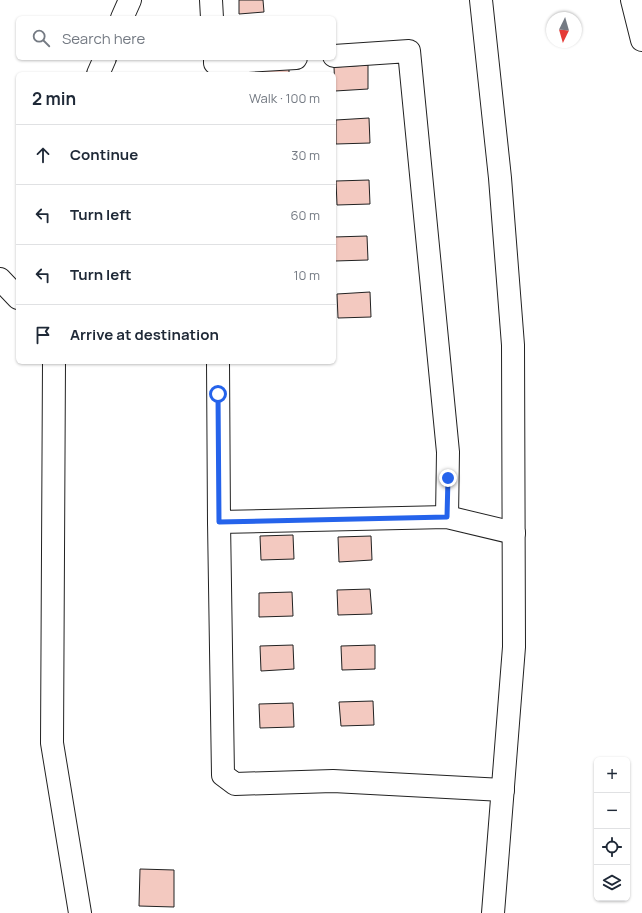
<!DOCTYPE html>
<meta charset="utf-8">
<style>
body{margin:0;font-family:Manrope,sans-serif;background:#f2f2f3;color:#1f2937}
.controls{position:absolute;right:12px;bottom:12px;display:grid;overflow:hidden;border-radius:6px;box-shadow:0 1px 3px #0004}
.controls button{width:36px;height:36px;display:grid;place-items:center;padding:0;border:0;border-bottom:1px solid #e0e1e3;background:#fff;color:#1f2937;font:20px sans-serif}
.compass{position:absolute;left:546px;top:12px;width:36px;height:36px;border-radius:50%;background:#fff;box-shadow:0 1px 3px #0004;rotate:185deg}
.stop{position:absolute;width:12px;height:12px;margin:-9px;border:3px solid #2563eb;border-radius:50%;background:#fff}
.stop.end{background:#2563eb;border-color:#fff;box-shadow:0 1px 4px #0008}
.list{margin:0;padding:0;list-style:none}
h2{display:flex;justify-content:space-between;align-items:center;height:52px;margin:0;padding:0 16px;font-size:17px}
h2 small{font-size:13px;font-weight:400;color:#747a83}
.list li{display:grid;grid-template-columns:26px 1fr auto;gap:12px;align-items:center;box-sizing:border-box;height:60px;padding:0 16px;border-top:1px solid #e0e1e3}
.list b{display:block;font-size:15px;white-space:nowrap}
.list em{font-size:13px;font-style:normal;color:#747a83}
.icon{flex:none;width:22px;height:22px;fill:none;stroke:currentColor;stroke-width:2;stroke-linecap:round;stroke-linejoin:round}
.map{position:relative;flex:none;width:642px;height:913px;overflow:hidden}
.search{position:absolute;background:#fff;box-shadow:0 1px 3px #0004;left:16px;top:16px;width:320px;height:44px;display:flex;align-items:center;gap:10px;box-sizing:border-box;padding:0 14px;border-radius:6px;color:#747a83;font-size:15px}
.panel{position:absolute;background:#fff;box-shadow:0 1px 3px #0004;left:16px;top:72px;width:320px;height:292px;border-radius:6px}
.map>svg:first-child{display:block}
</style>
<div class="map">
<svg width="642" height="913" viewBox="0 0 642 913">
<rect width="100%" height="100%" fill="#fff"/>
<g fill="#f3c9c0" stroke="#222">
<polygon points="239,0 263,0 264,12 239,14"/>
<polygon points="368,65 368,89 335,91 334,67"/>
<polygon points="289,66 289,74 256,74 256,67"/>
<polygon points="369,118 370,143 336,144 336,120"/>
<polygon points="369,180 370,204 337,205 336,181"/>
<polygon points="367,236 368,260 335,261 334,237"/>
<polygon points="370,292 371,317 338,318 337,294"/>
<polygon points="293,535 294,559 261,560 260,536"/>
<polygon points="371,536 372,560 339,562 338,537"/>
<polygon points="370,589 372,614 338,615 337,590"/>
<polygon points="292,592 293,616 259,617 259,593"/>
<polygon points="293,645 294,669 261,671 260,646"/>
<polygon points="375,645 375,669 342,670 341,646"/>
<polygon points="373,701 374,725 341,726 339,702"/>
<polygon points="293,703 294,727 260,728 259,704"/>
<polygon points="140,869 174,870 174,907 139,906"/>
</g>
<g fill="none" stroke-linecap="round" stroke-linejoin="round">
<g stroke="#222" stroke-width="24">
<g id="street">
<polyline points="211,0 212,18"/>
<polyline points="632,0 642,40"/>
<polyline points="122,18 130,0"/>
<polyline points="334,56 409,51 448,452 447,517"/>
<polyline points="215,58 215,63 296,58"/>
<polyline points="98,74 105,58"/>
<polyline points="0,279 18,298"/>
<polyline points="54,362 52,743 80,913"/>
<polyline points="218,362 219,522 447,517 514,533"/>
<polyline points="219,522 223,775 235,784 333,781 503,790"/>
</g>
</g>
<g stroke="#222" stroke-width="24">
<polyline id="highway" points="481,0 500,178 513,345 514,647 493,913"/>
</g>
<use href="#street" stroke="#fff" stroke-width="22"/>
<use href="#highway" stroke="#fff" stroke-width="22"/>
</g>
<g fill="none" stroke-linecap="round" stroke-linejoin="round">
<polyline stroke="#2563eb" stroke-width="5" points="218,394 219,522 447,517 448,478"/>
</g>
</svg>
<div class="controls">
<button>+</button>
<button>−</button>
<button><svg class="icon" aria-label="locate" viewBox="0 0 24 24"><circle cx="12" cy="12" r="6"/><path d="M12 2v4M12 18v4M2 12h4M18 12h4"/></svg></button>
<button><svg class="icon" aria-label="layers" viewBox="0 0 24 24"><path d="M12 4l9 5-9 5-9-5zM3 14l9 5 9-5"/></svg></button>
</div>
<svg class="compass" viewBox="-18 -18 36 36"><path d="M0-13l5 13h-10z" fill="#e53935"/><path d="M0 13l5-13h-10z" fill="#747a83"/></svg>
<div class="stop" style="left:218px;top:394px"></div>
<div class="stop end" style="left:448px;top:478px"></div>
<div class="search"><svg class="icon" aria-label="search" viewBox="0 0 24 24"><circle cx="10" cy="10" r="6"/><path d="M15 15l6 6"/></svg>Search here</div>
<section class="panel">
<h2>2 min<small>Walk · 100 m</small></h2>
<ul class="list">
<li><svg class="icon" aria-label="ahead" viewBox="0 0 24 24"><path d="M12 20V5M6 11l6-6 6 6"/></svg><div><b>Continue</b></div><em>30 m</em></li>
<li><svg class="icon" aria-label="left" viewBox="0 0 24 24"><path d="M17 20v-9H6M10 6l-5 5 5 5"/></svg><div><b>Turn left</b></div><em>60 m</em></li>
<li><svg class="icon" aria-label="left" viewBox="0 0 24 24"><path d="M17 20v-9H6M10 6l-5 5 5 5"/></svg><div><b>Turn left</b></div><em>10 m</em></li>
<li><svg class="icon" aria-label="arrive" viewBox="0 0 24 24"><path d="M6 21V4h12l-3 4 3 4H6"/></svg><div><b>Arrive at destination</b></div></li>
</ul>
</section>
</div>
